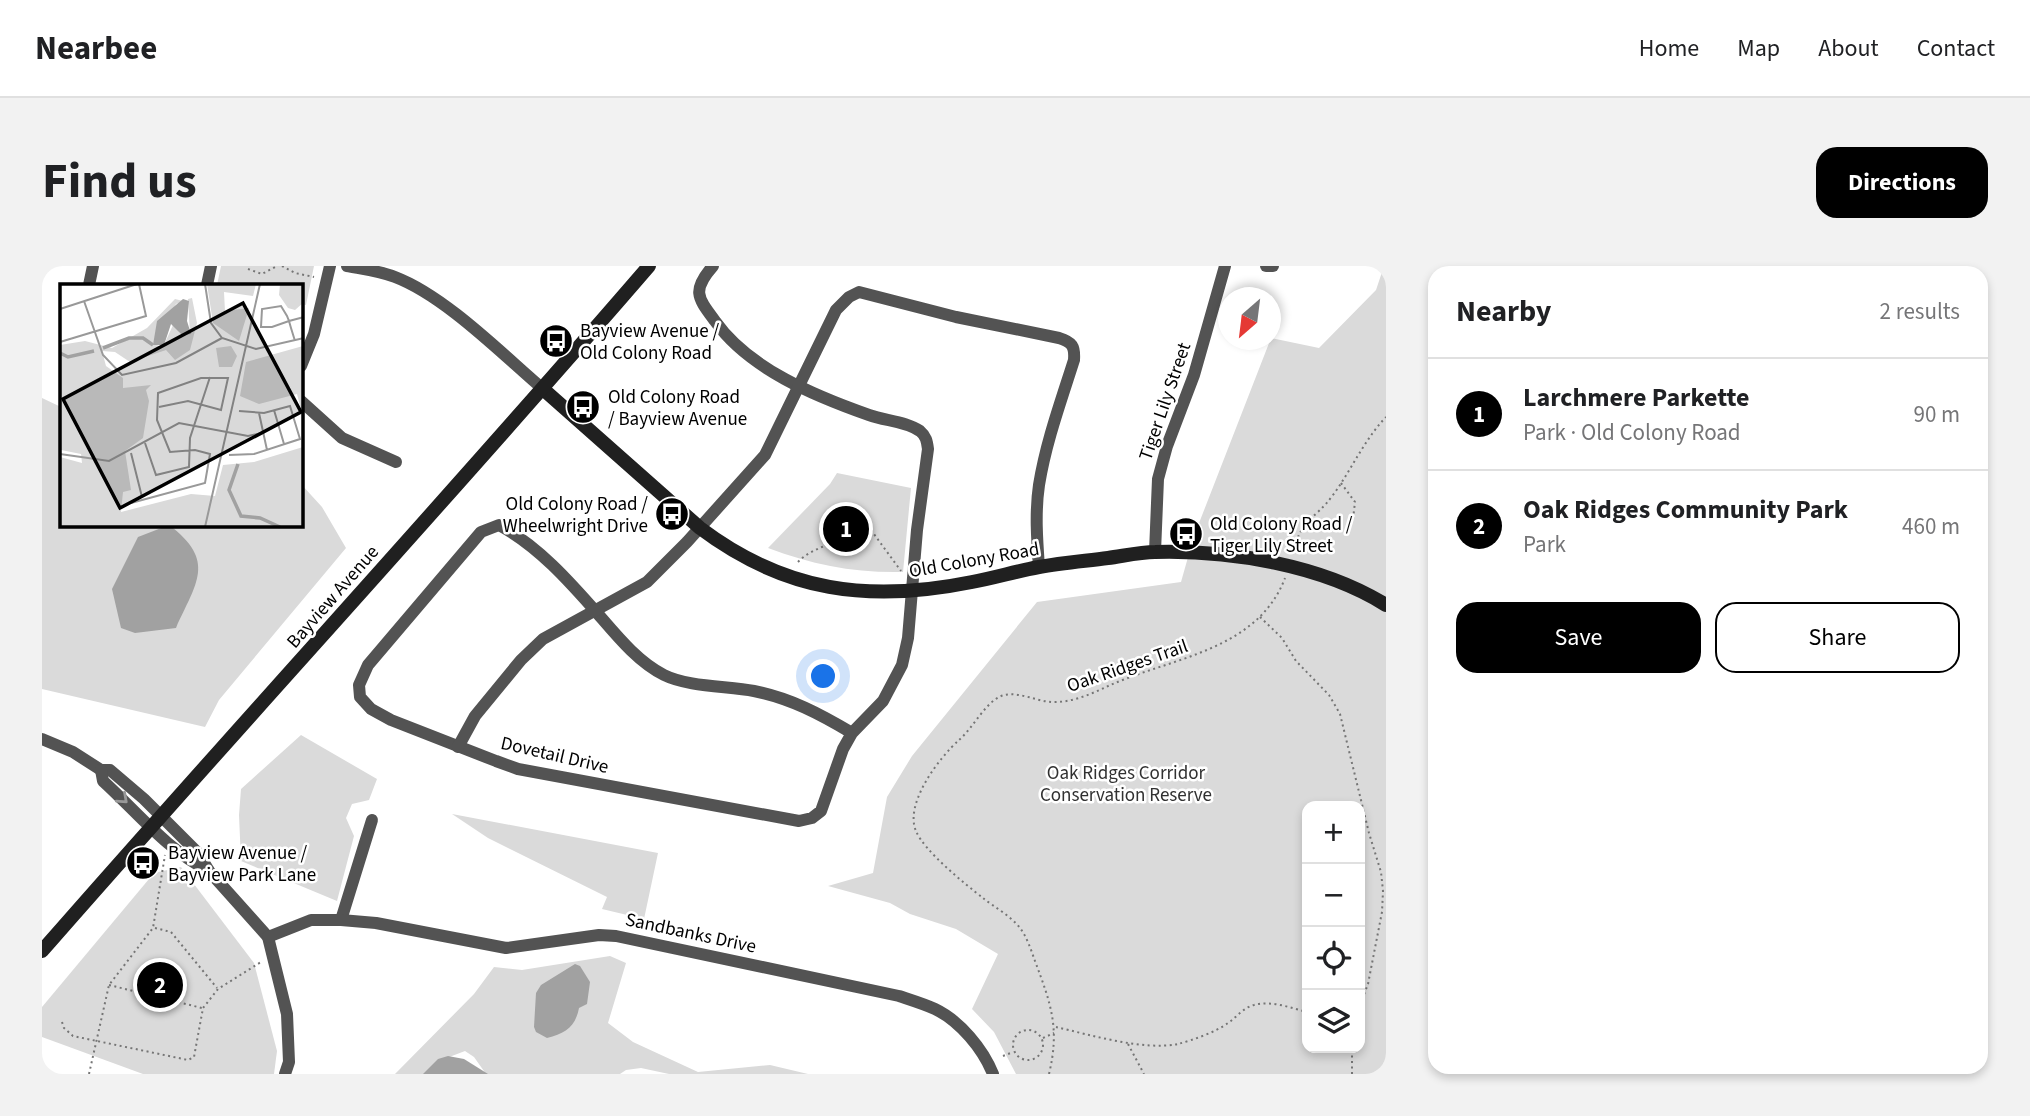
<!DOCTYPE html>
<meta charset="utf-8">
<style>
body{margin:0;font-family:"Source Sans 3",sans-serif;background:#f2f2f2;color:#202124}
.controls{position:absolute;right:21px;bottom:21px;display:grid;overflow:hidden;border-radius:14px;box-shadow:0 4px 10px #0003}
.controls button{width:63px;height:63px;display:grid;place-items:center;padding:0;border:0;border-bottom:2px solid #e0e0e0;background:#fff;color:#202124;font:35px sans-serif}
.compass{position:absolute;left:1176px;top:21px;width:63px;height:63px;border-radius:50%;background:#fff;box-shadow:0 4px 10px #0003;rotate:208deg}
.you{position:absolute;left:782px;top:411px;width:24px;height:24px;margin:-18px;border:5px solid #fff;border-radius:50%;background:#1a73e8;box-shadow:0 0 0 10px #1a73e833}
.badge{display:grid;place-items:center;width:46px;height:46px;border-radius:50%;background:#000;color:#fff;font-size:23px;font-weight:700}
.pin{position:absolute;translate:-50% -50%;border:4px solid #fff;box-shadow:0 2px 7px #0006}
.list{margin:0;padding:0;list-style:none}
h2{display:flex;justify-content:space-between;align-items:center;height:91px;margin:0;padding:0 28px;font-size:30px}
h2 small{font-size:23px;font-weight:400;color:#757577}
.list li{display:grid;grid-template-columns:46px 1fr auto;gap:21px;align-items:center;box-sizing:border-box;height:112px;padding:0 28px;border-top:2px solid #e0e0e0}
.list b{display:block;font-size:26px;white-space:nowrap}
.list p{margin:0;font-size:23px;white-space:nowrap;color:#757577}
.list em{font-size:23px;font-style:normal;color:#757577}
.actions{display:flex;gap:14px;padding:21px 28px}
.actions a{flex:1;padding:16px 0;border:2px solid #000;border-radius:21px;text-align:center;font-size:24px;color:#000}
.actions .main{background:#000;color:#fff}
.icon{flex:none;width:38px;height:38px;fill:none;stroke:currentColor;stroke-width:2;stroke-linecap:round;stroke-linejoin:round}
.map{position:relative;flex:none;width:1344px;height:808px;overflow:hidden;border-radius:21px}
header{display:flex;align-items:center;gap:42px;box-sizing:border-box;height:98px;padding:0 35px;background:#fff;border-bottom:2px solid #e0e0e0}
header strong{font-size:33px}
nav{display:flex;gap:38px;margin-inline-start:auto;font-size:24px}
.intro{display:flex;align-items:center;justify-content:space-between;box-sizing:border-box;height:168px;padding:0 42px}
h1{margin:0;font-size:49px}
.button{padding:18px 32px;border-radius:21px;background:#000;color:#fff;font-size:24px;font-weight:700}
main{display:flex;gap:42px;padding:0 42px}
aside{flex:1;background:#fff;border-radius:21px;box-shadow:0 4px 10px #0003}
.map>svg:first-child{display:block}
</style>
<header>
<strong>Nearbee</strong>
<nav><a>Home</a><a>Map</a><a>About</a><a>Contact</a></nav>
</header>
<div class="intro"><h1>Find us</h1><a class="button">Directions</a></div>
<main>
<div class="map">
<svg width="1344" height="808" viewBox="0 0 1344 808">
<rect width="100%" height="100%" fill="#fff"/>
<g fill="#dadada" fill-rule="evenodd">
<polygon points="179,0 272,0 264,39 259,38 259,19 175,19"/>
<path d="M1342 0H1344V808H974L952 766 930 743 956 688 914 663 868 648 848 637 786 620 831 607 845 531 870 490 995 336 1139 316 1152 270 1229 72 1277 82 1334 24ZM1265 540H1318V782H1265Z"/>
<polygon points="0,132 19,141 19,259 259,259 259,218 280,241 304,282 177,434 163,461 0,423"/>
<path d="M795 207 869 222 861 306C811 307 772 299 726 282L788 218Z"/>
<polygon points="259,469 335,513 327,534 310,538 304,552 312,570 295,635 199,595 197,549 199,523"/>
<polygon points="410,548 616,587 602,653 560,643 565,631 446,572"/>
<polygon points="139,601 212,697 235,785 232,808 101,808 0,771 0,741 112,607"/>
<polygon points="568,690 584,697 566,757 591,776 656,806 728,799 766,808 627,808 599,802 584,804 578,808 444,808 432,791 423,785 402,793 391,808 353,808 432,728 452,701 480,704"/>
</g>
<g fill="#a1a1a1">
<path d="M127 259C175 295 154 317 134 362L93 367 79 362 70 323 96 271Z"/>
<path d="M533 698 538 700 548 716 545 738 537 742C533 762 523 767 505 772L494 766 492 761 494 727 499 719Z"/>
<polygon points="406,790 422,793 446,808 381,808 396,793"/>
</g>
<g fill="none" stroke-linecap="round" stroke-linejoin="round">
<g stroke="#757575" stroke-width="2" stroke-dasharray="2 3.5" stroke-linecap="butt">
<polyline points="240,0 253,7 272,11"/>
<polyline points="206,3 220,8 235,0"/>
<polyline points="1299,217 1313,236 1311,253"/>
<polyline points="829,264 859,305"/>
<path d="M1251 287C1259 252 1273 254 1291 229 1310 203 1322 174 1344 151"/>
<path d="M756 296C771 280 795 280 808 262"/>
<polyline points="1218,351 1240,372 1254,395 1287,429 1298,448 1327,567 1339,606 1341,625 1340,646 1326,718 1318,739"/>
<polyline points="113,662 129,666 175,722"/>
<polyline points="67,719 160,742"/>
<polyline points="20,756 22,762 31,770 146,794 152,791 161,742 176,723 219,696"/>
<path d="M1014 761C1049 769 1102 785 1136 778 1151 774 1174 766 1186 757 1195 751 1202 741 1212 739 1229 734 1249 742 1265 746"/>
<circle cx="986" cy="779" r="15"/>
<polyline points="1001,772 1012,767"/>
<polyline points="1086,778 1102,808"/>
<polyline points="961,790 971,786"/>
<polyline points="47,808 67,719 111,662 123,589"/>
<path d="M1007 808C1018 762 1009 738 993 695 989 684 985 671 978 662 969 650 952 641 941 632 923 618 882 585 874 565 862 537 898 491 917 474 931 462 941 440 957 431 972 423 993 435 1009 436 1028 437 1047 429 1064 421 1126 392 1215 386 1243 312"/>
<polyline points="1310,808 1310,782"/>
</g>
<g stroke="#535353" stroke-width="12">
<path d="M305 0C321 3 338 5 353 11 403 30 460 88 501 123"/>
<path d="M671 0C649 25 656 32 673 55 707 103 773 130 827 149 843 155 864 155 878 165 884 170 885 175 886 183L875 264 866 372 860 399 841 435 810 467 801 483 779 545 770 552 757 555 476 503 454 495 349 454 329 443 318 431 317 419 326 399 439 266 457 259C496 280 527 315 556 348 575 370 596 396 622 409 646 421 686 420 712 425 748 432 778 448 810 467"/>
<polyline points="1224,0 1231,0"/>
<polyline points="47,19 51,0"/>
<polyline points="165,19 169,0"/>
<polyline points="259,100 272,68 288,0"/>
<polyline points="259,135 300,172 354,196"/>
<polyline points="1113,286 1116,213 1125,180 1152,109 1183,0"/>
<polyline points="0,473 31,486 59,504 68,504 102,533 156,587 167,605 226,671 245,748 247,796 243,808"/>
<path d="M416 481 433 450 479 394 501 373 605 316 645 276 723 189 794 44 807 31 817 26 914 51 1017 72C1030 76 1033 80 1032 94 1019 135 1004 176 997 219 993 246 995 274 997 301"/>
<path d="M59 504 61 515C95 546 126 585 167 605"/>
<polyline points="299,654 330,554"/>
<path d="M226 671 269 654H299L334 657 464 682 557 669 574 670 857 730C869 734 882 738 893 743 918 755 941 783 951 808"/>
</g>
<g stroke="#202020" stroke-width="14">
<path d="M501 123 658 262C743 326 827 337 930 316 952 312 975 305 997 301 1020 297 1043 295 1066 292 1081 290 1098 286 1113 286 1188 284 1280 299 1344 339"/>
<path d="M0 685C201 455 408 231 607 0"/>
</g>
</g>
<defs><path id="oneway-chevron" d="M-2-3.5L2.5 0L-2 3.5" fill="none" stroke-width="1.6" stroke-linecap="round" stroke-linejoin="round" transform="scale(1.75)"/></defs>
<use stroke="#989898" href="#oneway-chevron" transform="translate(81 533) rotate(42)"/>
<defs>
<g id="bus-disc" transform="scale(1.75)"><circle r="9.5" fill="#000" stroke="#fff"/><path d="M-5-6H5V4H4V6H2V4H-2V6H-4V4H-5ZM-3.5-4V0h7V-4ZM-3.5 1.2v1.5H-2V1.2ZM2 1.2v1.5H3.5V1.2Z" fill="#fff"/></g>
</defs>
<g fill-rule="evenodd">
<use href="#bus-disc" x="514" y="75"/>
<use href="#bus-disc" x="541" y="141"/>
<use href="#bus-disc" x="630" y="248"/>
<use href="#bus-disc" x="1144" y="268"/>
<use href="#bus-disc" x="101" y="597"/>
</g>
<g text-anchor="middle" stroke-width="5" stroke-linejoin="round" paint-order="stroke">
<g font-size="19" fill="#000" stroke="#fff" text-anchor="start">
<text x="538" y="71">Bayview Avenue /<tspan x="538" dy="22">Old Colony Road</tspan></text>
<text x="566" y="137">Old Colony Road<tspan x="566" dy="22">/ Bayview Avenue</tspan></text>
<text x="606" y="244" text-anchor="end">Old Colony Road /<tspan x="606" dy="22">Wheelwright Drive</tspan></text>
<text x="1168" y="264">Old Colony Road /<tspan x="1168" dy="22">Tiger Lily Street</tspan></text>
<text x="126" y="593">Bayview Avenue /<tspan x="126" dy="22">Bayview Park Lane</tspan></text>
</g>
<g font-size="19" fill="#000" stroke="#fff">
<text transform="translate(1122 135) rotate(-71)" y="7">Tiger Lily Street</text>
<text transform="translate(932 293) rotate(-10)" y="7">Old Colony Road</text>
<text transform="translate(290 330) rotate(-49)" y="7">Bayview Avenue</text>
<text transform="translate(1085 399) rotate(-19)" y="7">Oak Ridges Trail</text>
<text transform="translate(513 488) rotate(13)" y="7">Dovetail Drive</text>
<text transform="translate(649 666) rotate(12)" y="7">Sandbanks Drive</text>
</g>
<g font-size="19" fill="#313131" stroke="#fff">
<text x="1084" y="513">Oak Ridges Corridor<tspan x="1084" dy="22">Conservation Reserve</tspan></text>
</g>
</g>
<g transform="translate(18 18)">
<rect width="243" height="243" fill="#fff"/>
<path d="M147 0H196L193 12 164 8 165 27 189 24 179 57 153 39ZM220 0H243V19L235 26 228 24 219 11ZM132 14 137 39 130 66 115 76 106 66 70 78 55 68 42 67 46 82 63 94V104L91 101 86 106 89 117 83 154 65 167 71 206 63 208 61 228 131 210 155 212 163 181 194 178 243 163V243H0V173L22 179 21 170 1 166 0 61 25 57 52 64 87 44 115 15 123 17 116 20 93 60 103 63 113 41 121 50H130L128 15ZM171 62 177 72 172 83H159L156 64ZM243 62V133L237 110 199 120 180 112 186 78Z" fill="#dadada"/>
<path d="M123 15 129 17 127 37 131 50 122 51 111 40 104 61H93L97 37Z" fill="#a1a1a1"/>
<path fill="none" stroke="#a1a1a1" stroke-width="3.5" d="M43 64 69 54H83L93 61M0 69 8 73 34 67M178 180 169 206 181 232 200 234 220 243"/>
<path fill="none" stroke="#999" stroke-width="2" d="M145 0 151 39 162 54 196 65 244 54M24 17 43 71 62 91 116 79 162 54M0 25 77 0M235 57 231 44 229 37 227 32 221 22 202 25 201 43H212L229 37 244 33M0 58 86 32 79 0M214 126 224 160M199 129 207 166M85 159 96 191 129 183 130 154 150 93M71 169 82 213M0 170 49 177 119 139 188 152 202 149M169 171 194 170 240 155 230 122 204 129 179 127M71 219 145 199 150 170 135 166 110 168 97 136 98 109 141 94H168L161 126 128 117 99 123M145 243 200 0"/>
<path fill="#000" fill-opacity="0.15" stroke="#000" stroke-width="3.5" d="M183 19 241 128 60 224 3 115Z"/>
<rect width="243" height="243" fill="none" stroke="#000" stroke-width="3.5"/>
</g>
</svg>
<div class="controls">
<button>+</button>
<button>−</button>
<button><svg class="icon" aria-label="locate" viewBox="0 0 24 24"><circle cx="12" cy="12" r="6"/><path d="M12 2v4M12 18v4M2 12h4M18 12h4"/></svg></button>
<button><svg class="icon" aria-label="layers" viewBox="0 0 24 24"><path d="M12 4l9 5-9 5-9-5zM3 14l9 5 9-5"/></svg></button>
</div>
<svg class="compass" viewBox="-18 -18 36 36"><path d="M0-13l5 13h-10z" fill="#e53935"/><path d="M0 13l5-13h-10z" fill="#757577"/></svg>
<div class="you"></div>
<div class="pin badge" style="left:804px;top:263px">1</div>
<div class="pin badge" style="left:118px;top:719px">2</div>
</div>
<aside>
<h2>Nearby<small>2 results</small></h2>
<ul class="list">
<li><span class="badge">1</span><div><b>Larchmere Parkette</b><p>Park · Old Colony Road</p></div><em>90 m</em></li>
<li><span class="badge">2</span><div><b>Oak Ridges Community Park</b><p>Park</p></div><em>460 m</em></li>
</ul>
<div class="actions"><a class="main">Save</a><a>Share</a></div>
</aside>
</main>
